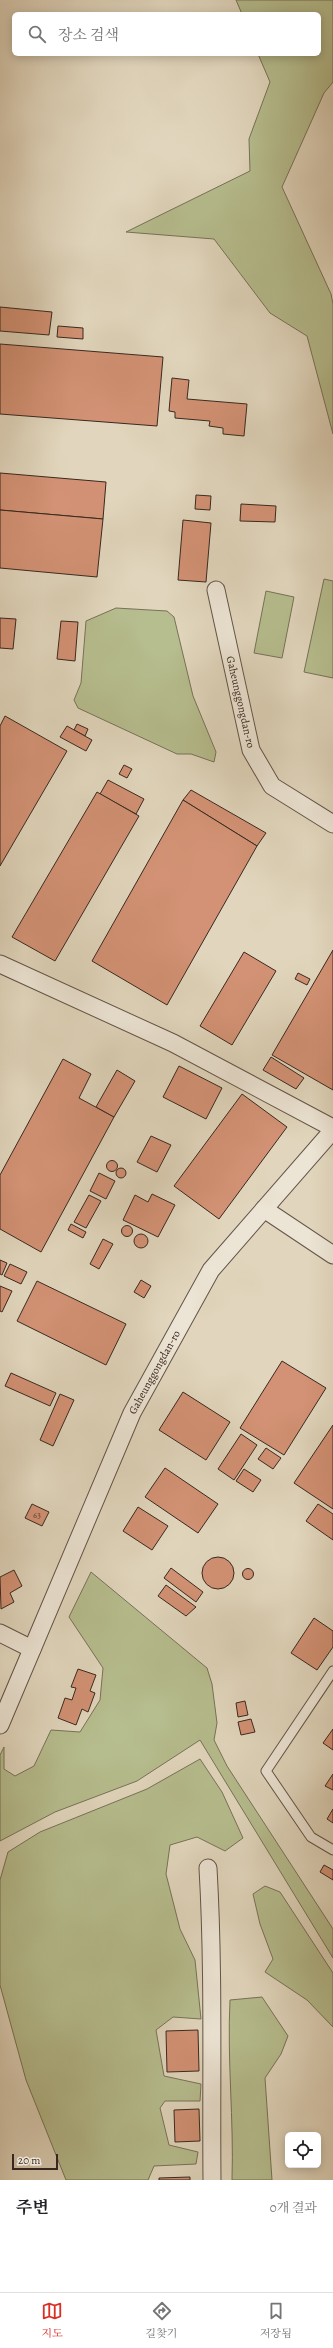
<!DOCTYPE html>
<html lang="ko">
<meta charset="utf-8">
<style>
body{margin:0;font-family:Alegreya,"Noto Serif KR",serif;background:#f6f6f6;color:#202124}
.controls{position:absolute;right:12px;bottom:12px;display:grid;overflow:hidden;border-radius:6px;box-shadow:0 2px 10px #0003}
.controls button{width:36px;height:36px;display:grid;place-items:center;padding:0;border:0;border-bottom:1px solid #e0e0e0;background:#fff;color:#202124;font:20px sans-serif}
.scale{position:absolute;left:12px;bottom:10px;width:46px;box-sizing:border-box;padding-left:4px;border:2px solid #382821;border-top:0;font-size:11px;line-height:14px;white-space:nowrap;color:#382821;-webkit-text-stroke:3px #ece4d4;paint-order:stroke}
.list{margin:0;padding:0;list-style:none}
h2{display:flex;justify-content:space-between;align-items:center;height:52px;margin:0;padding:0 16px;font-size:17px}
h2 small{font-size:13px;font-weight:400;color:#757577}
.icon{flex:none;width:22px;height:22px;fill:none;stroke:currentColor;stroke-width:2;stroke-linecap:round;stroke-linejoin:round}
.map{position:relative;flex:none;width:333px;height:2180px;overflow:hidden}
.search{position:absolute;background:#fff;box-shadow:0 2px 10px #0003;left:12px;right:12px;top:12px;height:44px;display:flex;align-items:center;gap:10px;box-sizing:border-box;padding:0 14px;border-radius:6px;color:#757577;font-size:15px}
.sheet{height:112px;background:#fff}
nav{display:flex;justify-content:space-around;align-items:center;box-sizing:border-box;height:56px;border-top:1px solid #e0e0e0;background:#fff;font-size:11px;color:#757577}
nav a{display:grid;justify-items:center;gap:2px}
nav .on{color:#d93025}
.map>svg:first-child{display:block}
</style>
<div class="map">
<svg width="333" height="2180" viewBox="0 0 333 2180">
<rect width="100%" height="100%" fill="#e1d6bd"/>
<filter id="stains"><feTurbulence type="fractalNoise" baseFrequency=".005" numOctaves="4"/><feColorMatrix values="0 0 0 0 .2 0 0 0 0 .09 0 0 0 0 .02 0 0 0 .5 -.17"/></filter>
<radialGradient id="worn" r=".72"><stop offset=".6" stop-color="#630" stop-opacity="0"/><stop offset="1" stop-color="#630" stop-opacity=".3"/></radialGradient>
<g fill="#b6bd8e" stroke="#777258">
<polygon points="236,0 333,0 333,82 324,93 282,187 331,294 333,304 333,434 307,336 270,313 214,239 126,232 250,171 249,139 270,82 258,54 319,54 319,14 242,14"/>
<polygon points="324,579 333,581 333,678 304,672"/>
<polygon points="266,591 294,597 282,658 254,653"/>
<polygon points="116,608 167,611 174,617 193,696 216,752 214,762 191,754 177,754 78,708 74,700 81,683 86,621"/>
<polygon points="91,1572 207,1668 212,1684 217,1723 214,1740 227,1766 333,1929 333,1958 200,1740 137,1781 55,1812 0,1841 0,1755 4,1747 4,1769 15,1776 34,1766 51,1730 80,1732 100,1700 103,1668 69,1617"/>
<polygon points="200,1759 222,1792 243,1838 225,1851 197,1837 170,1845 166,1874 180,1929 195,1960 201,2019 173,2017 156,2030 164,2076 201,2084 200,2101 165,2101 160,2108 169,2145 198,2152 196,2164 154,2166 148,2180 66,2180 26,2080 0,1985 0,1880 8,1852 40,1832 147,1789"/>
<polygon points="265,1886 280,1892 333,1973 333,2027 307,2000 265,1972 273,1959 260,1924 253,1894"/>
<path d="M262 1997 288 2036 281 2054 265 2078 272 2180H232C234 2120 227 2060 230 2000Z"/>
</g>
<g fill="#d39275" stroke="#382821">
<polygon points="0,307 52,312 49,335 0,331"/>
<polygon points="58,326 83,328 83,339 57,337"/>
<polygon points="0,344 163,357 157,426 0,414"/>
<polygon points="172,378 189,380 187,399 247,404 244,436 223,434 223,428 209,426 210,421 175,418 175,412 169,411"/>
<polygon points="0,473 106,482 103,519 0,510"/>
<polygon points="196,495 211,496 210,510 195,509"/>
<polygon points="241,504 276,506 275,522 240,521"/>
<polygon points="0,510 103,519 97,577 0,568"/>
<polygon points="183,520 211,523 206,582 178,580"/>
<polygon points="0,618 16,619 13,649 0,648"/>
<polygon points="61,621 78,622 75,661 57,659"/>
<polygon points="5,716 67,751 0,866 0,726"/>
<polygon points="77,724 88,729 85,736 74,730"/>
<polygon points="67,726 92,740 86,751 60,737"/>
<polygon points="124,765 132,769 127,778 119,774"/>
<polygon points="108,780 144,799 136,814 100,794"/>
<polygon points="191,790 266,833 257,846 183,800"/>
<polygon points="97,792 139,816 55,961 12,937"/>
<polygon points="183,800 257,846 167,1005 92,961"/>
<polygon points="333,950 333,1090 272,1055"/>
<polygon points="244,952 276,971 232,1045 200,1026"/>
<polygon points="298,973 310,979 307,985 295,979"/>
<polygon points="271,1057 304,1078 296,1089 263,1070"/>
<polygon points="63,1059 91,1074 79,1098 114,1117 41,1252 0,1229 0,1175"/>
<polygon points="179,1066 222,1088 206,1119 163,1097"/>
<polygon points="117,1070 135,1081 114,1117 96,1107"/>
<polygon points="242,1094 287,1127 219,1219 174,1186"/>
<polygon points="151,1136 171,1145 157,1172 137,1162"/>
<circle cx="112" cy="1166" r="5.5"/>
<circle cx="121" cy="1173" r="5"/>
<polygon points="99,1173 115,1181 106,1199 90,1191"/>
<polygon points="152,1194 175,1205 158,1237 123,1220 135,1195 148,1202"/>
<polygon points="89,1195 101,1201 86,1228 74,1222"/>
<polygon points="71,1224 86,1232 83,1238 68,1230"/>
<circle cx="127" cy="1231" r="5.5"/>
<circle cx="141" cy="1241" r="7"/>
<polygon points="103,1239 113,1244 99,1269 90,1264"/>
<polygon points="0,1260 7,1263 2,1275 0,1274"/>
<polygon points="10,1264 27,1272 21,1284 4,1276"/>
<polygon points="141,1280 151,1286 144,1298 134,1292"/>
<polygon points="37,1281 126,1324 106,1365 17,1321"/>
<polygon points="0,1286 12,1291 2,1312 0,1311"/>
<polygon points="282,1361 326,1388 284,1455 240,1428"/>
<polygon points="11,1373 56,1393 50,1406 5,1386"/>
<polygon points="183,1392 230,1422 206,1460 159,1430"/>
<polygon points="60,1394 74,1400 53,1446 40,1440"/>
<polygon points="333,1425 333,1509 294,1483"/>
<polygon points="241,1434 257,1445 234,1480 218,1469"/>
<polygon points="266,1448 281,1458 273,1469 258,1459"/>
<polygon points="165,1468 218,1504 198,1533 145,1497"/>
<polygon points="244,1469 261,1480 253,1492 236,1481"/>
<polygon points="32,1504 49,1512 42,1526 25,1518"/>
<polygon points="318,1504 333,1514 333,1540 306,1521"/>
<polygon points="138,1507 168,1526 152,1550 123,1531"/>
<circle cx="218" cy="1573" r="16"/>
<polygon points="171,1568 203,1592 196,1602 164,1578"/>
<circle cx="248" cy="1574" r="5.5"/>
<polygon points="14,1570 22,1586 10,1593 14,1602 1,1609 0,1577"/>
<polygon points="166,1585 196,1607 186,1616 158,1596"/>
<polygon points="314,1618 333,1631 333,1647 317,1670 291,1653"/>
<polygon points="78,1669 96,1675 90,1691 95,1693 88,1712 82,1709 76,1725 58,1718 65,1698 72,1700 76,1688 71,1687"/>
<polygon points="245,1701 248,1715 238,1717 236,1703"/>
<polygon points="251,1719 255,1732 241,1735 238,1722"/>
<polygon points="333,1729 333,1750 323,1743"/>
<polygon points="333,1774 333,1790 325,1786"/>
<polygon points="333,1809 333,1823 327,1819"/>
<polygon points="324,1865 333,1870 333,1880 320,1872"/>
<polygon points="198,2030 199,2071 167,2072 166,2031"/>
<polygon points="199,2109 200,2141 175,2142 174,2110"/>
<polygon points="190,2177 190,2180 159,2180 159,2178"/>
</g>
<g fill="none" stroke-linecap="round" stroke-linejoin="round">
<g stroke="#625448" stroke-width="11">
<polyline id="service" points="333,1671 266,1771 311,1837 333,1850"/>
</g>
<g stroke="#625448" stroke-width="19">
<g id="minor">
<polyline points="216,590 251,750 272,786 333,824"/>
<polyline points="0,964 173,1043 333,1128"/>
<polyline points="264,1209 333,1255"/>
<polyline points="0,1633 32,1649"/>
<polyline points="0,1725 132,1413 211,1270 333,1130"/>
<path d="M208 1868C214 1972 211 2076 212 2180"/>
</g>
</g>
<use href="#service" stroke="#ece4d4" stroke-width="9"/>
<use href="#minor" stroke="#ece4d4" stroke-width="17"/>
</g>
<g text-anchor="middle" stroke-width="4" stroke-linejoin="round" paint-order="stroke">
<g font-size="9" fill="#5f4236">
<text x="37" y="1518">63</text>
</g>
<g font-size="11" fill="#382821" stroke="#ece4d4">
<text transform="translate(241 702) rotate(77)" y="4">Gaheunggongdan-ro</text>
<text transform="translate(154 1372) rotate(-61)" y="4">Gaheunggongdan-ro</text>
</g>
</g>
<rect width="100%" height="100%" filter="url(#stains)"/>
<rect width="100%" height="100%" fill="url(#worn)"/>
</svg>
<div class="controls">
<button><svg class="icon" aria-label="locate" viewBox="0 0 24 24"><circle cx="12" cy="12" r="6"/><path d="M12 2v4M12 18v4M2 12h4M18 12h4"/></svg></button>
</div>
<div class="scale">20 m</div>
<div class="search"><svg class="icon" aria-label="search" viewBox="0 0 24 24"><circle cx="10" cy="10" r="6"/><path d="M15 15l6 6"/></svg>장소 검색</div>
</div>
<section class="sheet">
<h2>주변<small>0개 결과</small></h2>
<ul class="list">
</ul>
</section>
<nav>
<a class="on"><svg class="icon" aria-label="map" viewBox="0 0 24 24"><path d="M3 6l6-2 6 2 6-2v14l-6 2-6-2-6 2zM9 4v14M15 6v14"/></svg>지도</a>
<a><svg class="icon" aria-label="directions" viewBox="0 0 24 24"><path d="M12 3l9 9-9 9-9-9zM9 14v-3h6M13 9l2 2-2 2"/></svg>길찾기</a>
<a><svg class="icon" aria-label="saved" viewBox="0 0 24 24"><path d="M7 4h10v16l-5-4-5 4z"/></svg>저장됨</a>
</nav>
